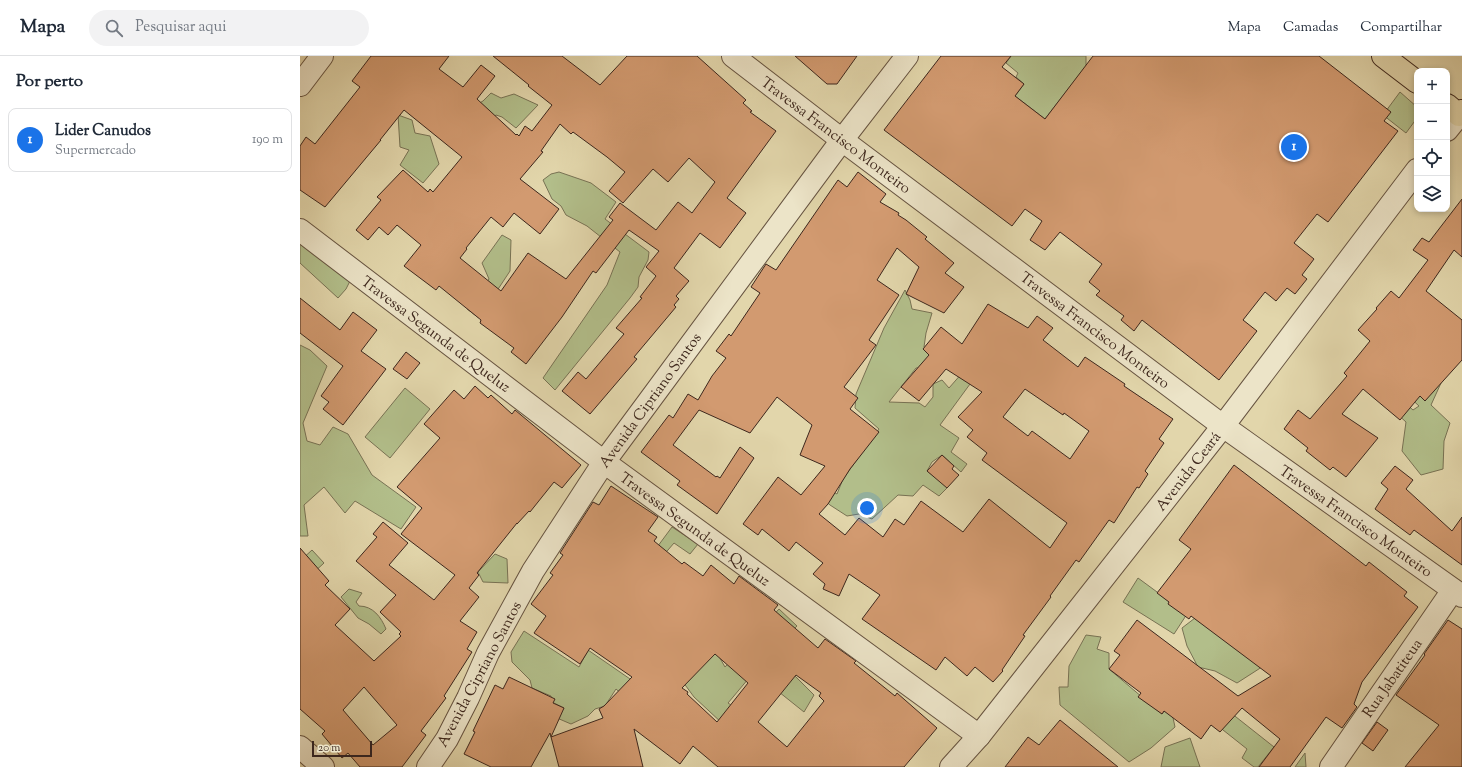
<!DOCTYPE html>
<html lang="pt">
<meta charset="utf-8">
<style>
body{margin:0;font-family:"Sorts Mill Goudy",serif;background:#f2f2f3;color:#1f2937}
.controls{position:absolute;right:12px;top:12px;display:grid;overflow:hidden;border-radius:8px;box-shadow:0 2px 6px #0003}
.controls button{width:36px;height:36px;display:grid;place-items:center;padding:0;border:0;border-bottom:1px solid #e0e1e3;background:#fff;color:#1f2937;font:20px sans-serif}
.scale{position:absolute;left:12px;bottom:10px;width:60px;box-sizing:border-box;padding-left:4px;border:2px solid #3d271d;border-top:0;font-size:11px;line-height:14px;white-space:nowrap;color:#3d271d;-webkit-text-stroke:3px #ece4c8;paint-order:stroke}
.you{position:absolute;left:567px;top:452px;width:14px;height:14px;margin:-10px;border:3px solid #fff;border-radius:50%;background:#1a73e8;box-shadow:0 0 0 6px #1a73e833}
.badge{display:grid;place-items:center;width:26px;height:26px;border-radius:50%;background:#1a73e8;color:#fff;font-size:13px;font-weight:700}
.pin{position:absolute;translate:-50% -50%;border:2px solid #fff;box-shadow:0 1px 4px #0006}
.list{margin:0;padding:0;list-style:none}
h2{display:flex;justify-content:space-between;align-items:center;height:52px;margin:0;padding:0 16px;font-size:17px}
h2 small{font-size:13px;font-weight:400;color:#747a83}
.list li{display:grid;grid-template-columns:26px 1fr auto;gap:12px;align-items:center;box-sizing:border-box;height:64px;margin:0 8px 8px;padding:0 8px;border:1px solid #e0e1e3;border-radius:8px}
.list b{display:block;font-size:15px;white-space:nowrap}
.list p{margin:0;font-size:13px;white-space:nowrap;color:#747a83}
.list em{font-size:13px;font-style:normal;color:#747a83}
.icon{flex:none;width:22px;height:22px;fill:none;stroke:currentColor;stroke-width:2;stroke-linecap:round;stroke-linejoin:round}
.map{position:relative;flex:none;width:1162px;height:711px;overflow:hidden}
header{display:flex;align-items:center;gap:24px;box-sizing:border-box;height:56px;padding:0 20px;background:#fff;border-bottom:1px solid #e0e1e3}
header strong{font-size:19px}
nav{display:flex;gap:22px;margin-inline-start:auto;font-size:14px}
.search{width:280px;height:36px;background:#f2f2f3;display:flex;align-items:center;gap:10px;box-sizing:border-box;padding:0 14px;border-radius:22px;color:#747a83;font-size:15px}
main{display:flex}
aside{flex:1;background:#fff}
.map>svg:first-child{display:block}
</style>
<header>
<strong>Mapa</strong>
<div class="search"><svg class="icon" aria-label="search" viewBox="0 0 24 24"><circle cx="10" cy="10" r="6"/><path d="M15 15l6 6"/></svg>Pesquisar aqui</div>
<nav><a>Mapa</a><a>Camadas</a><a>Compartilhar</a></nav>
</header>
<main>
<aside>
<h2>Por perto<small></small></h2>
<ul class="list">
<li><span class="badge">1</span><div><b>Lider Canudos</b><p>Supermercado</p></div><em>190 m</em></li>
</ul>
</aside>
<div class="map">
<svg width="1162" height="711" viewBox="0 0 1162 711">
<rect width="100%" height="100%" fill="#e2d6ab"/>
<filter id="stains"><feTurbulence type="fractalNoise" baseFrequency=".005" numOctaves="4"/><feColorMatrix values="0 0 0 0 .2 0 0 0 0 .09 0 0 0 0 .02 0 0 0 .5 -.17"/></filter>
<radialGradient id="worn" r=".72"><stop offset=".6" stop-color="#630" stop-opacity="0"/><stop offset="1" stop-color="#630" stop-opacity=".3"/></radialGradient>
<g fill="#b2be8a" stroke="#787254">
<polygon points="711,0 786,0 786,10 745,63 715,40 724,28 716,21 718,17 706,7"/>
<polygon points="1100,36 1117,51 1117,62 1106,77 1083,59"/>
<polygon points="191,37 201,42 214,38 238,49 216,72 202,61 196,59 188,66 176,49 183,45"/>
<polygon points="98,59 112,64 115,77 130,80 139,108 123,127 100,109 109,94 100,91"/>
<polygon points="259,116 291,127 316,146 305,163 349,196 348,204 339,221 338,231 330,242 255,334 243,322 307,229 320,196 287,170 266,159 261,150 252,143 243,124 251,118"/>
<polygon points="202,179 211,184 210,215 179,262 167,253 189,223 182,207"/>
<polygon points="0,180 50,225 46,233 38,242 0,207"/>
<polygon points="605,234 610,244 612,253 632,257 626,277 624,291 635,300 628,311 616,312 589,346 619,347 625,351 633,341 633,328 642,324 649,332 670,308 681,313 640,369 659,382 651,396 667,408 661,416 642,399 632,406 627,415 648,431 639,440 623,429 613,440 598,439 572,463 559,458 547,460 530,449 515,436 515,426 537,438 543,423 579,373 555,352 556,338 584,272"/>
<polygon points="0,289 10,294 27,310 3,367 7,385 20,389 33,371 48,378 72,419 116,451 101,473 55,445 45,457 24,431 4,449 8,480 0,480"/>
<polygon points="1122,318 1141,327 1131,349 1150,367 1144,385 1143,413 1121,419 1102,395 1106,366 1074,337 1083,327 1113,354 1119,350 1106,338"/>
<polygon points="105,332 130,353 90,402 65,381"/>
<polygon points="372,471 398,488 390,498 374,487 344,522 329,529"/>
<polygon points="12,494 24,507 0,529 0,505"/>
<polygon points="195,498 207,503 208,527 183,526 178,516"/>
<polygon points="838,522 887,558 874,578 823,546"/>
<path d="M49 533 62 537 56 546 59 550C73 550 81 561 86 573L81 578 69 568 58 562 41 541Z"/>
<polygon points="479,553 497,570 471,596 514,639 504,656 454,616 428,647 440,655 423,668 394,641 383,626 408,581 425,611"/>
<polygon points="895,562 965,609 937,627 915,615 898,611 887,590 882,572"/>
<polygon points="224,575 279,611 288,594 333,625 324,640 316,633 305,650 295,653 288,660 271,668 257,662 264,652 252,646 251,640 232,632 230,624 212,606 211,596"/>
<polygon points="786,579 801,581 797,593 809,597 809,613 862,658 870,648 875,671 851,692 829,706 760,649 759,631 768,631 769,610"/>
<polygon points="931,657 974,691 958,711 954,711 942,702 947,693 918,670"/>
<polygon points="890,682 900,711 861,711 865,691"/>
<polygon points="1005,697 1006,711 995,711"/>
</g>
<g fill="#d29a70" stroke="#3d271d" fill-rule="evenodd">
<path d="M71 0H149L139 13 163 31 181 9 195 20 177 43 216 79 217 78 219 80 225 70 232 75 252 49 228 30 229 29 193 0H262L300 29 327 0H397L446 44 443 47 452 55 450 56 476 75 427 142 446 157 420 192 400 177 374 212 389 225 376 240 379 243 374 249 376 251 334 301 337 303 290 358 262 335 278 316 286 323 324 278 316 272 342 242 340 241 356 220 346 211 359 195 329 174 296 217 293 215 262 261 226 308 211 296 214 292 180 267 181 264 139 230 136 234 104 210 121 189 97 169 88 179 79 171 68 184 56 174 81 144 77 141 103 114 128 136 130 133 133 136 162 101 104 54 80 84H81L25 151 0 134V90L6 81 15 88 60 31 52 25ZM260 68 271 78 273 76 307 101 325 116 309 135 323 147 353 113 368 126 389 102 415 126 392 157 378 146 356 174 320 147 309 161 313 164 266 223 228 197 201 235 160 202 167 193 166 192 191 161 203 171 214 157 240 178 259 153 220 123 243 96 241 95Z"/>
<polygon points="495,0 557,0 537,28 527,28"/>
<polygon points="641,0 711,0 702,11 724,28 715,40 745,63 793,0 1019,0 1091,56 1084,65 1098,75 1028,166 1017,158 994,187 1014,203 1002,219 1007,223 995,238 987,232 976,245 965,236 943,264 957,275 919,324 842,264 834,275 821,264 824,260 796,239 800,235 789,226 802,208 760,176 745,194 730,184 742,165 725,153 712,170 584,74"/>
<path d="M558 116 586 138 580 146 599 157 598 159 606 164 627 181 625 183 654 207 645 217 664 231 644 257 606 238 619 211 597 192 577 224 599 239 569 284 576 289 544 331 558 342 550 353 579 376 550 413 528 448 519 458 545 479 559 462 583 481 595 463 604 469 621 445 663 476 689 443 750 492 767 467 682 404 687 397 667 381 673 374 658 361 682 336 646 313 619 345 601 331 629 299 623 293 641 271 662 288 688 248 728 272 737 260 753 272 743 284 778 311 785 301 825 328 824 330 873 363 859 383 864 387 845 415 848 418 839 432 837 431 814 467 809 464 779 506 776 504 750 540 751 541 723 579 725 580 702 614 703 615 693 626 675 611 667 620 645 601 636 614 562 563 580 539 549 518 539 540 523 533 525 528 513 518 523 507 496 486 489 495 462 473 458 479 443 468 478 421 501 439 525 410 500 399 512 369 477 341 450 377 399 354 373 389 416 421 417 420 420 422 440 391 454 402 417 458 377 429 380 425 341 396 369 359 373 362 388 338 398 344 412 320 426 302 416 295 429 278 431 280 460 237 451 231 466 208 476 214 538 124 547 131ZM725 333 763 359 764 357 789 375 770 403 732 375 728 380 703 361Z"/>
<polygon points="1162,143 1162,201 1154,194 1126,235 1162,264 1162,304 1125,345 1120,340 1100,364 1063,333 1042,358 1078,382 1046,421 1033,411 1030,414 1006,395 1008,392 984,373 998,354 1010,363 1047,320 1044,317 1070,285 1058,274 1077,253 1076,252 1091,235 1099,242 1128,204 1113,194 1122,182 1129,186"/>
<polygon points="0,242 40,274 53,256 77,274 61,295 86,313 43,369 23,353 29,346 21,340 43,310 0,277"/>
<polygon points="106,296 120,307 107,323 93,313"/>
<path d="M175 330 188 342 191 339 212 358 215 354 281 409 262 432 254 426 230 456 229 455 217 468V467L177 517 179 519 169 532 179 541 160 565 177 576 167 593 172 596 144 640 146 642 121 675 126 679 102 711H60L48 697 42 702 22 678 25 675 0 653V492L29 525 25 529 50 553 35 569 74 605 101 580 99 578 101 576 80 556 96 539 56 505 77 481 73 478 83 466 108 487 89 509 134 544 155 519 101 478 122 452 97 431 140 382 124 368 154 334 164 343ZM64 631 97 669 73 689 43 654Z"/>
<polygon points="642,399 654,410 652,413 659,419 647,432 627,415"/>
<polygon points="934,409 1066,510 1069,506 1107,536 1104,540 1118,551 1062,626 1054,648 1057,651 1042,672 1026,661 990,711 959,711 980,683 942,652 920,676 911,669 901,683 864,655 862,658 838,641 841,637 809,613 820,599 814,595 837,564 938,640 971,620 891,560 889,563 868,548 869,546 857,537 891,493 879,484"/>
<polygon points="1095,410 1113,424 1106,433 1152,475 1162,461 1162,509 1114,474 1110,479 1075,453 1088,433 1081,427"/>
<path d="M311 430 358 461 348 475 357 481 354 485 382 508 384 506 403 520 411 509 434 528 439 520 478 549 474 554 518 592 525 583 556 605 554 607 595 640 597 637 637 672 604 711H418L393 690 380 708 334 673 343 711H259L251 681 303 662 299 653 304 650 332 621 290 592 280 608 234 577 246 560 231 548 253 519 250 517 263 499 260 497 293 446 299 449ZM415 598 448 627 417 666 387 638 388 636 382 632ZM496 619 521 637 519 640 524 645 487 691 458 666Z"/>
<polygon points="1148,564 1162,573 1162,711 1105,711 1139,669 1096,639 1125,599 1124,598"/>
<polygon points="209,621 255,643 253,647 264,652 251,681 250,677 231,711 191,711 164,698 175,676 173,675 195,629 203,633"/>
<polygon points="760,664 818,711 705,711 728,681 739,689"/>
<polygon points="1077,666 1088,674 1073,695 1062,687"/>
</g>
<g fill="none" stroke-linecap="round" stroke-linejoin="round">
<g stroke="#665340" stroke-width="24">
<g id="minor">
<polyline points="433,0 542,84 923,370 1162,540"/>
<polyline points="0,29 22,0"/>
<polyline points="1147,74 1159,59"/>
<polyline points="0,174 304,406 679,680"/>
<polyline points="0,691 23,711"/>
<polyline points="128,711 147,683 168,642 188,597 233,515 304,406 542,84 607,0"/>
<polyline points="651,711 679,680 923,370 1117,114"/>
<polyline points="1031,711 1153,534"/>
</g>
</g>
<g stroke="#3d271d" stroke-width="24">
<g id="major">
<polyline points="1083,0 1117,26"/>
<polyline points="1147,49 1159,59 1162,55"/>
</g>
</g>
<use href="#minor" stroke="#ece4c8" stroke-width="22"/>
<use href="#major" stroke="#e2d6ab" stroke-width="22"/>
</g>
<g text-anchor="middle" stroke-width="3" stroke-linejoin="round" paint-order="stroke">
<g font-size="15" fill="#3d271d" stroke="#ece4c8">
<text transform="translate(536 79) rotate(37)" y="5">Travessa Francisco Monteiro</text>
<text transform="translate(795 274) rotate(37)" y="5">Travessa Francisco Monteiro</text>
<text transform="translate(136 278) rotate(37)" y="5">Travessa Segunda de Queluz</text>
<text transform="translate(350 344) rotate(-54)" y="5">Avenida Cipriano Santos</text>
<text transform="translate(888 415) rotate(-52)" y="5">Avenida Ceará</text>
<text transform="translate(1056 465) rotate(35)" y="5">Travessa Francisco Monteiro</text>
<text transform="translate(395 473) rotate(36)" y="5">Travessa Segunda de Queluz</text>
<text transform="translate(179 618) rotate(-62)" y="5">Avenida Cipriano Santos</text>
<text transform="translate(1092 622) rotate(-55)" y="5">Rua Jabatiteua</text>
</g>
</g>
<rect width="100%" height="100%" filter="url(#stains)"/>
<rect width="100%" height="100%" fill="url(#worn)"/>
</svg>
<div class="controls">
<button>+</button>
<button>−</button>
<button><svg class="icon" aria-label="locate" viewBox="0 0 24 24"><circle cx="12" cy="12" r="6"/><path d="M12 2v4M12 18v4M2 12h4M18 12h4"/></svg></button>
<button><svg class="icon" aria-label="layers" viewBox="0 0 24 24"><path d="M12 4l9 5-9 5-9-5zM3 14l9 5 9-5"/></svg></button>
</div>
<div class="scale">20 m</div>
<div class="you"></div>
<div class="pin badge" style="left:994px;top:91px">1</div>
</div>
</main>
